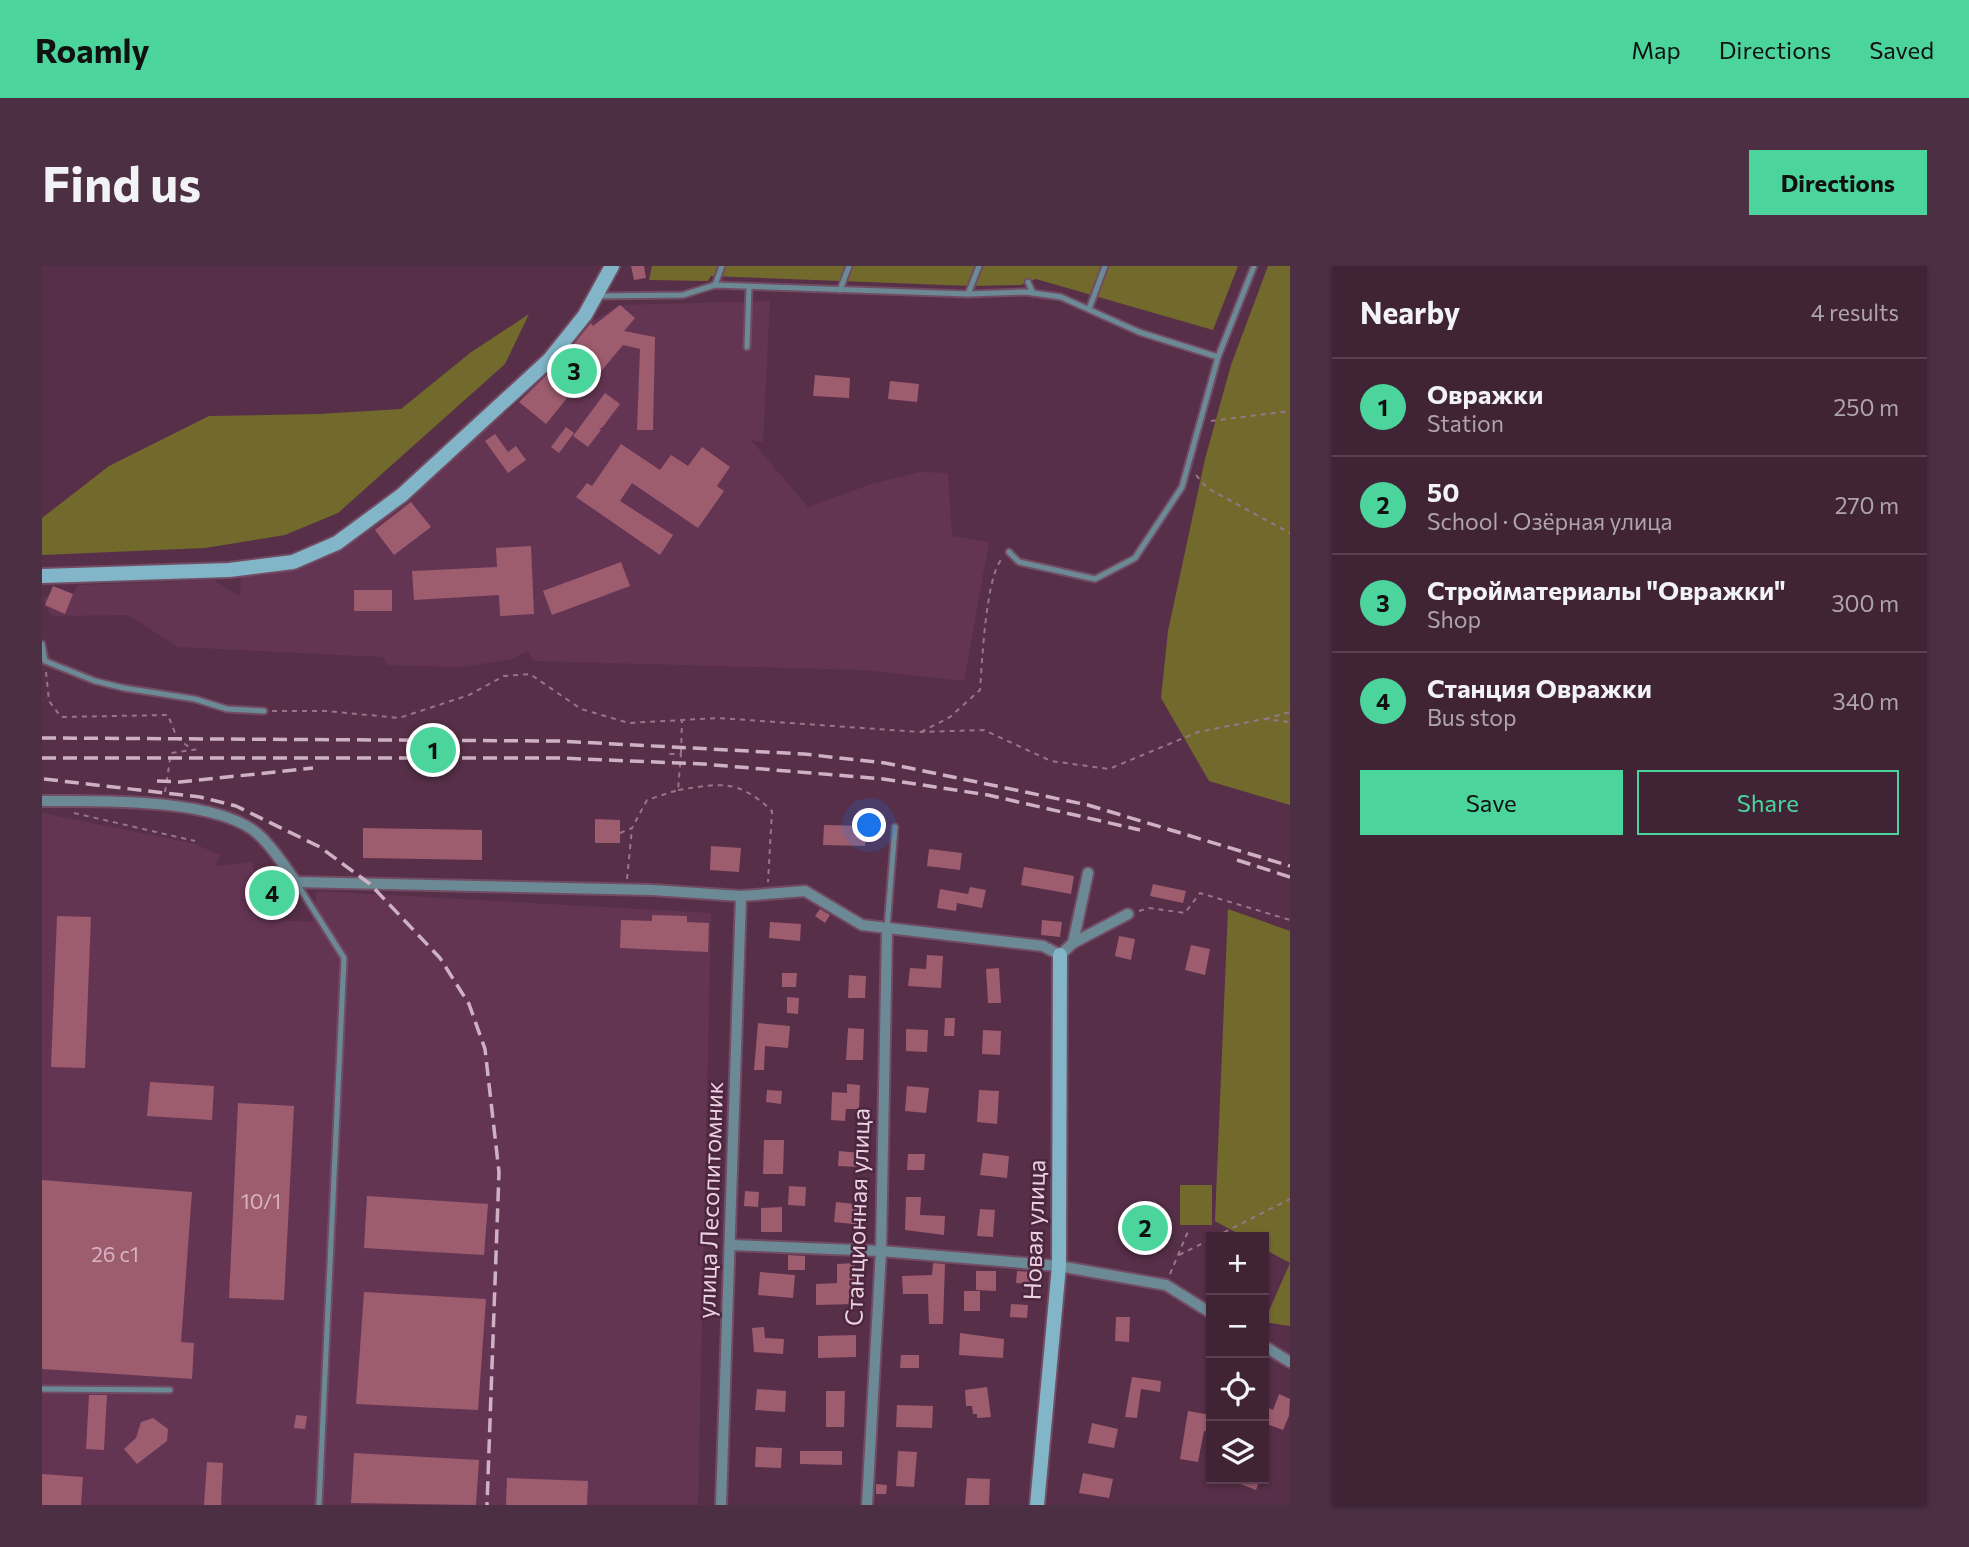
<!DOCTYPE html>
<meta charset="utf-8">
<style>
body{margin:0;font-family:Commissioner,sans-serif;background:#4c2f42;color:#f1f3f6}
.controls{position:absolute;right:21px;bottom:21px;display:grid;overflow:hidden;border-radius:0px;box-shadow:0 2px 5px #0004}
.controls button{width:63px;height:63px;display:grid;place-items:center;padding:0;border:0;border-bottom:2px solid #5a4051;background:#412336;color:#f1f3f6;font:35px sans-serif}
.you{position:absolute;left:828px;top:560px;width:24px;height:24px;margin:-18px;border:5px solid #fff;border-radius:50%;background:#1a73e8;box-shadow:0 0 0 10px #1a73e833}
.badge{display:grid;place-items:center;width:46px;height:46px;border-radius:50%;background:#4bd49b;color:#111;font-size:23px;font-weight:700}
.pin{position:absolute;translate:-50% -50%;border:4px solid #fff;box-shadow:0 2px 7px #0006}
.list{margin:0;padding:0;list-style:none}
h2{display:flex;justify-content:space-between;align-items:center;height:91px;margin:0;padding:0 28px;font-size:30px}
h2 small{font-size:23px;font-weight:400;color:#aea4ad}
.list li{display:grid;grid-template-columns:46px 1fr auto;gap:21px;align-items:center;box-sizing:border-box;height:98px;padding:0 28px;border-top:2px solid #5a4051}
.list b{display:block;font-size:26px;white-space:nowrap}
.list p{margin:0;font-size:23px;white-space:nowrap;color:#aea4ad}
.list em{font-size:23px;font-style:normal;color:#aea4ad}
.actions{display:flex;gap:14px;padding:21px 28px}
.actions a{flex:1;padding:16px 0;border:2px solid #4bd49b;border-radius:0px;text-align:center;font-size:24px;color:#4bd49b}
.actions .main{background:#4bd49b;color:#111}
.icon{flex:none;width:38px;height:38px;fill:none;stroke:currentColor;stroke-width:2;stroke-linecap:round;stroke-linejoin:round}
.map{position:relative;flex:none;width:1248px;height:1239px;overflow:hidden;border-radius:0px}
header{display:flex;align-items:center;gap:42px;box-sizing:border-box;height:98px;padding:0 35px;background:#4bd49b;color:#111}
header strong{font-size:33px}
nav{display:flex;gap:38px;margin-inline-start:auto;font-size:24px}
.intro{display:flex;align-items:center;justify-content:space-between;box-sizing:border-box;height:168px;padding:0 42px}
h1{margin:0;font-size:49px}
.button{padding:18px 32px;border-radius:0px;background:#4bd49b;color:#111;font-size:24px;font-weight:700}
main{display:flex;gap:42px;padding:0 42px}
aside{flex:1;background:#412336;border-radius:0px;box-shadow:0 2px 5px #0004}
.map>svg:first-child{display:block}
</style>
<header>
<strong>Roamly</strong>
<nav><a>Map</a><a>Directions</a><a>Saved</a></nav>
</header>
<div class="intro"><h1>Find us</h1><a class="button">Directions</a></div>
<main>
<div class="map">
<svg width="1248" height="1239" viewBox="0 0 1248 1239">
<rect width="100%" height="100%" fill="#572f48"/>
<g fill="#643553">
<polygon points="728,35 721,176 709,174 766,241 829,218 879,206 906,207 910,270 947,276 922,415 821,404 492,395 486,385 470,393 421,401 346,399 341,391 136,381 86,349 10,350 3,339 1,331 31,328 36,319 172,314 198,331 199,310 248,301 301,284 477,136 540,61 578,39"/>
<polygon points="0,547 150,577 179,589 173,600 211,596 219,653 272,656 274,625 669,647 656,1239 0,1239"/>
</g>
<g fill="#726a2c">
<polygon points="610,0 1196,0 1171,64 994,13 979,19 929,20 669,10 666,15 607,14"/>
<polygon points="1226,0 1248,0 1248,539 1167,515 1119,432 1126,365 1163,193 1189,99"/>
<polygon points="487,48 463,98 296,247 243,269 163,282 0,289 0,252 67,200 167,150 277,148 359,143 428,87"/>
<polygon points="1186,643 1248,665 1248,1060 1222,1056 1248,997 1222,983 1222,971 1202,971 1173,955"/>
<rect x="1138" y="919" width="32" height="40"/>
</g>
<g fill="#9e5c6f">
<polygon points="589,0 602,0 604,12 592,14"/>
<polygon points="578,39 593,52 582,65 613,71 611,164 595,164 598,83 581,79 545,122 538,116 504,158 477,136 514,100 549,57 551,60"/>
<polygon points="773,109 808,112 807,132 771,130"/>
<polygon points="848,115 877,118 875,136 846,133"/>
<polygon points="563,127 578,138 560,162 557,162 559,164 546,181 531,170"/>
<polygon points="524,161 532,167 517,187 509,181"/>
<polygon points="453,168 466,186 474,180 484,194 466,207 443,175"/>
<polygon points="579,178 618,204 629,189 646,200 660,181 688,201 675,220 682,225 656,262 590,217 578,235 631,269 618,289 534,231 545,217 550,220"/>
<polygon points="369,236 389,261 352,289 333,264"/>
<polygon points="489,280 492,348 458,350 457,329 372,334 370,305 455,301 454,282"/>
<polygon points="579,296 588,320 510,349 501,325"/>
<polygon points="11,320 31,328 23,348 3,339"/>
<rect x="312" y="324" width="38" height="21"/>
<polygon points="553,553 578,554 578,577 553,577"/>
<polygon points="782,559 824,560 823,580 781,579"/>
<polygon points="321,562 440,564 440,594 321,592"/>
<polygon points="669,580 699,582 697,606 668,604"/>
<polygon points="887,583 920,587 918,604 885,600"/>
<polygon points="982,601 1032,610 1029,628 979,619"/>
<polygon points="1111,618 1144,625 1141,637 1108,630"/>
<polygon points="928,621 944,624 940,642 915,637 914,645 895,642 898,623 926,628"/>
<polygon points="778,643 788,649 783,657 773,650"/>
<polygon points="610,649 645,650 645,656 667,657 666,686 578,682 579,654 610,655"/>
<polygon points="15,650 49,651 43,802 9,801"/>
<polygon points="1000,654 1020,656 1018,671 999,669"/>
<polygon points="728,656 759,658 758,675 727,672"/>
<polygon points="1077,670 1093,673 1089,694 1073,690"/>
<polygon points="1149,679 1168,683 1163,709 1143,704"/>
<polygon points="885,689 901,690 899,722 866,720 868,702 884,703"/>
<polygon points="957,702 959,737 946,737 944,703"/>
<polygon points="740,707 755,707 754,721 740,721"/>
<polygon points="807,709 824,710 823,732 806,732"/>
<polygon points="745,731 757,732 756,748 745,747"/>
<polygon points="903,752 913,752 912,770 902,770"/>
<polygon points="716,757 748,760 746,782 723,780 722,804 712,804"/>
<polygon points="806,762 822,763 821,794 804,794"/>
<polygon points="864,763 886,764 885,786 864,785"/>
<polygon points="941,764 959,765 958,789 940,788"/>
<polygon points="108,816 172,820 170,854 105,850"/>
<polygon points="805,818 818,819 817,843 804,843 803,855 789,854 790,826 805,827"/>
<polygon points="865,820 887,822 884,847 863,845"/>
<polygon points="725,824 740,825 739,838 724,836"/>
<polygon points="937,824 957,825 955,858 935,856"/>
<polygon points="196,837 252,840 242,1034 187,1032"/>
<polygon points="722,874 742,874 741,908 721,908"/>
<polygon points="797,885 818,887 817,901 796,900"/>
<polygon points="941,887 967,890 965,912 938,909"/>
<polygon points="866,888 883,888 882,904 865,904"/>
<polygon points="0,914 150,926 139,1076 152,1077 150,1113 0,1103"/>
<polygon points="747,920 764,921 763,940 746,939"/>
<polygon points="703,925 717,926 716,941 702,940"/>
<polygon points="325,930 446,938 442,989 322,982"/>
<polygon points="864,931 879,931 878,949 903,950 902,969 863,964"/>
<polygon points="794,936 822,939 820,959 792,956"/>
<polygon points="740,941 740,966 719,966 719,942"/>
<polygon points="938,943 953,944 951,971 935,970"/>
<polygon points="746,989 763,990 763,1004 746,1004"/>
<polygon points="813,997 813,1038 774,1039 774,1018 795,1017 795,998"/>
<polygon points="891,997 903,998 901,1058 887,1058 886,1028 861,1028 860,1010 890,1009"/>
<polygon points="934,1005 954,1005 954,1025 934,1024"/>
<polygon points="975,1005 989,1006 989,1018 974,1017"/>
<polygon points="718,1006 753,1009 751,1032 716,1029"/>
<rect x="922" y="1025" width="16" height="20"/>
<polygon points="322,1026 444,1033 436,1144 314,1138"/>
<polygon points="969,1038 986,1039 985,1052 968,1051"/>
<polygon points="1074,1051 1088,1051 1087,1076 1073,1075"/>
<polygon points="722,1061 723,1072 742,1073 741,1088 712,1086 710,1062"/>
<polygon points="918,1067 962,1073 961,1092 917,1089"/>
<polygon points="814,1069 814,1091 776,1092 776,1070"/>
<polygon points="859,1089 877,1089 877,1102 858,1102"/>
<polygon points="1090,1111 1119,1115 1118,1126 1099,1123 1095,1152 1083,1151"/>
<polygon points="945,1121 949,1151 935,1152 935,1148 931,1148 930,1140 924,1140 923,1124"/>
<polygon points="715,1123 744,1125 743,1146 713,1144"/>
<polygon points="784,1125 803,1125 802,1161 784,1161"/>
<polygon points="1237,1128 1248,1133 1247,1150 1241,1164 1222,1157 1222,1140 1231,1144"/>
<polygon points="47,1129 65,1129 62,1184 44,1183"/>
<polygon points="855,1139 891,1140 890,1162 854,1161"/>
<polygon points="1146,1145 1169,1149 1169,1166 1162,1165 1156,1196 1138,1193"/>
<polygon points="254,1149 265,1150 263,1163 252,1162"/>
<polygon points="111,1152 126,1163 125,1175 95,1198 82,1183 94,1172 99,1156"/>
<polygon points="1050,1157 1076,1163 1072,1182 1046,1177"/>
<polygon points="714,1181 740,1182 739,1202 713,1201"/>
<polygon points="758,1185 800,1185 800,1199 758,1198"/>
<polygon points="856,1185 875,1186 872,1221 854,1220"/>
<polygon points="312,1187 437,1194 434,1239 309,1237"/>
<polygon points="165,1196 181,1197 179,1239 162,1239"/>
<polygon points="1041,1207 1071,1213 1067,1232 1037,1227"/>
<polygon points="0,1208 41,1211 39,1239 0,1239"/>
<polygon points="465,1212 546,1215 545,1239 464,1239"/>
<polygon points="925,1212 948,1213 947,1239 923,1239"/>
<polygon points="1185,1213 1218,1213 1214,1224"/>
<polygon points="834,1218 845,1219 844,1228 834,1228"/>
</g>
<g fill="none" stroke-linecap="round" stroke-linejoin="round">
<g stroke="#714c63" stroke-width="9">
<g id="lane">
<polyline points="986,16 991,27"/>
<polyline points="673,19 680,0"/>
<polyline points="798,24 807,0"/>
<polyline points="926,28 937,0"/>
<polyline points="555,30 641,29 673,19 926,28 984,26 1019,31 1097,66 1176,91"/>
<polyline points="1047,43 1063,0"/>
<polyline points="705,81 707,21"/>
<polyline points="967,286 977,296 1053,313 1093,292 1140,221 1176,91 1212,0"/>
<polyline points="0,378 3,395 53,415 82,422 153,433 185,443 222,445"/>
<polyline points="254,616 302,692 277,1239"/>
<polyline points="845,662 853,561"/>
<polyline points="0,1123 128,1124"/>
</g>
</g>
<g stroke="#714c63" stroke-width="14">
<g id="street">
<path d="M0 535C53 535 179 531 218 570 232 583 243 601 254 616L610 624 699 630 763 625 820 659 1001 680 1018 689 1031 677 1086 648"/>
<polyline points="1031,677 1046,607"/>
<polyline points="689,979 839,985 1017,1000 1124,1019 1169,1047"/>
<polyline points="1222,1080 1248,1096"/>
<polyline points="679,1239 699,630"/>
<polyline points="825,1239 839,985 845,664"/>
</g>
</g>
<g stroke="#714c63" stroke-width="18">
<g id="secondary">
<polyline points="0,310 187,304 251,296 295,277 360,229 507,94 543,49 570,0"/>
<polyline points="995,1239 1017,1000 1018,689"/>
</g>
</g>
<g stroke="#97768a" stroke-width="2" stroke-dasharray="5 5" stroke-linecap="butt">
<polyline points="1169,155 1248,145"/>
<polyline points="1154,209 1165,222 1248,267"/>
<polyline points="4,406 7,435 19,451 126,449 135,472 151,484"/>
<polyline points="230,445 285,445 357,452 427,429 462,410 488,408 539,443 587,457 676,452 878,466 942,464 1009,495 1067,503 1156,466 1222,453 1248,456"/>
<polyline points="1223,453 1248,446"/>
<path d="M879 466 908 451 938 424C940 397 944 309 960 293"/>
<polyline points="639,487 640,454"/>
<path d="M636 524C680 517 696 513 730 545L726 616"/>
<polyline points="123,526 129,487 157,483"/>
<polyline points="32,547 153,575"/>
<polyline points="578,567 590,562 605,534 636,524 639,488 624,488"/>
<polyline points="585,613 590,563"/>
<polyline points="1097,645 1107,642 1143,647 1158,627 1248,654"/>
<polyline points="1173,971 1248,933"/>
<polyline points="1137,989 1169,973"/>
<polyline points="1128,1008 1147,963"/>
</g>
<use href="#lane" stroke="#6b8a96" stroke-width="5"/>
<use href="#street" stroke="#6b8a96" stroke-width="10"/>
<use href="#secondary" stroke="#81b5c7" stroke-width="14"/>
<g stroke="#ceb2c3" stroke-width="3.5" stroke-dasharray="14 7" stroke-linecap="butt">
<polyline points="0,472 517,475 762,488 843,497 1046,539 1248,600"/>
<polyline points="0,492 518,492 661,498 841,513 946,529 1098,564"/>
<polyline points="2,513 158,531 194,540 278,581 328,618 398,692 427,738 443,783 457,906 445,1239"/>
<polyline points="115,515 138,516 271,502"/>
<polyline points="1195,594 1248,611"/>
</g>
</g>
<g text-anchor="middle" stroke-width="5" stroke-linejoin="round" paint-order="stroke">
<g font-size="21" fill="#d7b4c4">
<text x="219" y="943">10/1</text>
<text x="73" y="996">26 с1</text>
</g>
<g font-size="24" fill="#ead1e0" stroke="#4c253e">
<text transform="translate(669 934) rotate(-88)" y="8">улица Лесопитомник</text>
<text transform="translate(816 951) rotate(-88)" y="8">Станционная улица</text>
<text transform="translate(993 964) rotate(-88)" y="8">Новая улица</text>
</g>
</g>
</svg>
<div class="controls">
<button>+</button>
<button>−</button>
<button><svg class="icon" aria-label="locate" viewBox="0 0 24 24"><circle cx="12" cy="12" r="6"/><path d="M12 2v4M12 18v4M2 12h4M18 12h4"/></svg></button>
<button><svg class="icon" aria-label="layers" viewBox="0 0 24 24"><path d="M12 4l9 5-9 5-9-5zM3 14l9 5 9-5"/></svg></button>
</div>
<div class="you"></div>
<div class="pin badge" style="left:391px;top:484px">1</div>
<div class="pin badge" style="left:1103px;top:962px">2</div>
<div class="pin badge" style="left:532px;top:105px">3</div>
<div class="pin badge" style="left:230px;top:627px">4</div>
</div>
<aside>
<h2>Nearby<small>4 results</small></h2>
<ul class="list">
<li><span class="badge">1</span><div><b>Овражки</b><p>Station</p></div><em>250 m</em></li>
<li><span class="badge">2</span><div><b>50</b><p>School · Озёрная улица</p></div><em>270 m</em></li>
<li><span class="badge">3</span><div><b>Стройматериалы &quot;Овражки&quot;</b><p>Shop</p></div><em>300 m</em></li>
<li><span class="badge">4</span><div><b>Станция Овражки</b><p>Bus stop</p></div><em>340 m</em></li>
</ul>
<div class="actions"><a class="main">Save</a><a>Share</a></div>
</aside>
</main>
